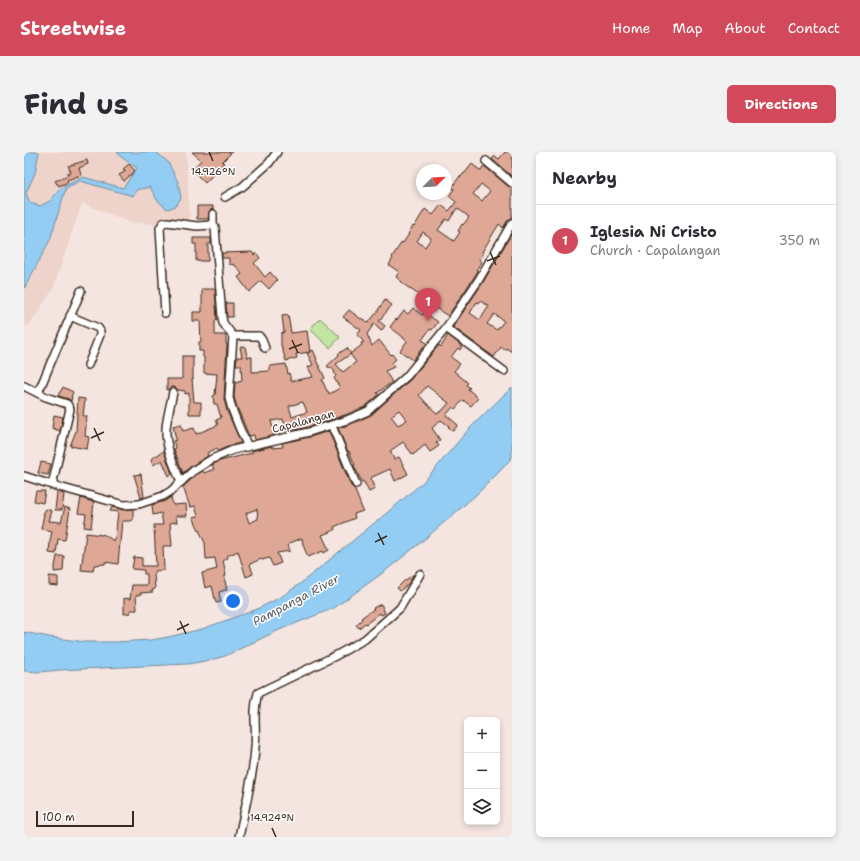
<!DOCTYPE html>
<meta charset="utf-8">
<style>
body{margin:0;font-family:"Shantell Sans",sans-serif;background:#f2f2f3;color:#2b2b33}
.controls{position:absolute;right:12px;bottom:12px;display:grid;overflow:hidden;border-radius:6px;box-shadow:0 2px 6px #0003}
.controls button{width:36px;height:36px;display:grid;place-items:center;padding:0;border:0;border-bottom:1px solid #e1e1e2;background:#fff;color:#2b2b33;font:20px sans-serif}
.compass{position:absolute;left:392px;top:12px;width:36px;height:36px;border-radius:50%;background:#fff;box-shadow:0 2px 6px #0003;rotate:66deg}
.scale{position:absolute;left:12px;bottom:10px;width:98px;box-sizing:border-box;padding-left:4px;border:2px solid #3b2a1e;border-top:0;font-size:11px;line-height:14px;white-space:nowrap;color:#3b2a1e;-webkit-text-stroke:3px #fff;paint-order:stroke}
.you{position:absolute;left:209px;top:449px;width:14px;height:14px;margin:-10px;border:3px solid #fff;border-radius:50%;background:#1a73e8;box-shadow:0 0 0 6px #1a73e833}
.badge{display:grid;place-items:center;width:26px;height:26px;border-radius:50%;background:#d1495b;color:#fff;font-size:13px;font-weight:700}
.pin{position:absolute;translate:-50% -33px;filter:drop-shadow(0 1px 2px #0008)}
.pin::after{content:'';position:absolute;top:21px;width:14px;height:12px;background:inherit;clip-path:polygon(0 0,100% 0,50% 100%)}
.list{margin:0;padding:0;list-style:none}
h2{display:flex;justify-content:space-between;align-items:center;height:52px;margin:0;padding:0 16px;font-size:17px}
h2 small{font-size:13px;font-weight:400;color:#7c7c81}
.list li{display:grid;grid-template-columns:26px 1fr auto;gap:12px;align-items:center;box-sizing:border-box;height:72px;padding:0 16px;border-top:1px solid #e1e1e2}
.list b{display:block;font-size:15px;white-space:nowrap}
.list p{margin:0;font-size:13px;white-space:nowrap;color:#7c7c81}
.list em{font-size:13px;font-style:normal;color:#7c7c81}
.icon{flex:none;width:22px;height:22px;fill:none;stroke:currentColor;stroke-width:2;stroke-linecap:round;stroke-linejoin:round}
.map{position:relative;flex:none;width:488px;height:685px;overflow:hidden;border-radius:6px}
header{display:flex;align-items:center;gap:24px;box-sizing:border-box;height:56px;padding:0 20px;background:#d1495b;color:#fff}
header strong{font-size:19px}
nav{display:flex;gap:22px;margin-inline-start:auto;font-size:14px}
.intro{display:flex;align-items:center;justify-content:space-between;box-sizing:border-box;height:96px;padding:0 24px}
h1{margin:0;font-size:28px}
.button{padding:10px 18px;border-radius:6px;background:#d1495b;color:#fff;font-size:14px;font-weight:700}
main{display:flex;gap:24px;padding:0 24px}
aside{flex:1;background:#fff;border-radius:6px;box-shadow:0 2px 6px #0003}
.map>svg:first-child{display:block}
</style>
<header>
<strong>Streetwise</strong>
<nav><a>Home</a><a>Map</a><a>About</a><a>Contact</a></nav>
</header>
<div class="intro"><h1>Find us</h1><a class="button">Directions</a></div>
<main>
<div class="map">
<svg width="488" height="685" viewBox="0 0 488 685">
<rect width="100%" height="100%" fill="#f5e5e0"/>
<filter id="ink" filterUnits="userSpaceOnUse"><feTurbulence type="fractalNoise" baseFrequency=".025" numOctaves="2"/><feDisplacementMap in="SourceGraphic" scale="8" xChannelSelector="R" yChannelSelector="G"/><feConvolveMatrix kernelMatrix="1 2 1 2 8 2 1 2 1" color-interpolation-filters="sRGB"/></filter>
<g filter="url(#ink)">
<polygon fill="#eed3ca" points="0,0 162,0 166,71 141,73 105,70 58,51 29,137 5,174 0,174"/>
<polygon fill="#c0e6a1" stroke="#7e8860" points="296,166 316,185 306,196 286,177"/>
<g fill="#93cdf3" stroke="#708c9e">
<polygon points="0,0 15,0 11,21 2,41 6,51 16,54 26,49 37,36 59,25 99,36 113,16 97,5 93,0 132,0 144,10 154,30 157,46 152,54 143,57 133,48 126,35 112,38 109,44 56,29 42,36 26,88 0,137"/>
<polygon points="488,235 488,305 479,316 452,343 396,391 360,420 310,456 253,479 201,504 187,508 164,512 35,518 16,520 0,519 0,480 25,485 62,490 91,490 127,488 144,485 178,477 231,458 257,445 277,431 370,355 398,331 411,317 444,278"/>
</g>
<g fill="#dfa896" stroke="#3b2a1e" fill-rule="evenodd">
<polygon points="168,0 208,0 198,10 200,11 181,31 168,18 177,8"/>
<polygon points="481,0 488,0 488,21 486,23 468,7 471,4 475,7"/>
<polygon points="63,8 64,12 55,16 57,23 43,28 44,30 35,34 34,32 33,32 31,29 44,23 43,21 47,20 44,14"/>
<polygon points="105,12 111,19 100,29 95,23 102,19 99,17"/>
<path d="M448 12 457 19 460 14 485 35 488 36V66L484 68 479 76 475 72 458 100 460 101 455 108 458 110 452 118 454 119 424 164 413 157 414 155 404 148 403 149 378 131V130L372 125 375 120 365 113 369 106 368 105 378 90 379 91 385 82H384L389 74 390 75 401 57 409 63 417 53 425 59 432 50 425 44 430 37 428 35 436 24 437 25 440 21H441ZM457 32 466 39 458 49 449 42ZM433 56 445 65 439 73 438 72 434 79 436 80 430 89 414 78 422 67 425 69ZM399 80 407 86 401 95 393 89Z"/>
<polygon points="173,54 189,54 189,57 186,58 185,60 184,67 173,67"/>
<path d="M488 81V200L482 196 481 198 477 195 470 205 429 175 458 132ZM456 149 465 154 456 168 446 161 453 150 455 151ZM470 162 480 169 473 178 463 172Z"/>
<polygon points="169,86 187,86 187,92 184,92 184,109 172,109 172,92 169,92"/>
<polygon points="228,100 230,103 232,101 236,106 230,111 241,125 246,120 253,128 245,137 237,129 225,140 214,125 218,122 211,113 205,112 205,106 198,106 198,101"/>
<polygon points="178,137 191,137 193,168 191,168 191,183 202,183 202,192 203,192 200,247 203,259 217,291 207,293 194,299 193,296 183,301 184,304 166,315 159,321 150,297 152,296 149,289 152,288 149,274 157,272 159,279 170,276 172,282 194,273 192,268 197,266 193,252 190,252 189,244 191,243 193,222 180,221 180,205 179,205 179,199 175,199 175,190 177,190 176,169 169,169 169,160 178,160"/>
<path d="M361 148 368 153 355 169 361 174 357 179 350 172 343 182 348 194 355 188 367 203 368 202 372 207 368 211 370 215 361 219 368 230 353 241 355 243 341 255 321 263 297 271 296 270 284 275 263 280 259 267 247 269 251 283 231 288 230 283 225 284 213 255 210 245 211 231 218 229 217 213H212L213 205H218L216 195 221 194 223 205H228V220L246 219V214L262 212 264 222 265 221 267 229 289 225 284 215 289 213 283 201 289 198 293 207 292 208 301 226 298 228 303 239H304L305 242 316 236 310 226 312 224 310 220H311L307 215 305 216 303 214 315 203 314 202 323 196 327 202 312 212 319 220 332 210 326 202 338 193 337 191 340 190 333 183 337 178 319 165 325 158 337 167 338 166 344 171 355 158H354ZM279 250 283 260 268 265 265 254Z"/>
<polygon points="202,151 209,151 209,165 203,165"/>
<polygon points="389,156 398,163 400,160 414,170 408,178 406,177 398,188 403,191 400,195 399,195 389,208 376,199 383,189 379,186 379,185 366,175 372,167 373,168 380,159 384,162"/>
<polygon points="264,163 267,181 283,179 286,200 272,202 273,206 262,209 257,193 257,181 260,180 258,164"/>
<path d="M424 183 438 194 436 198 434 196 427 205 436 212 430 219 444 231 442 233 446 236 444 237 454 246 447 254 439 248 431 257 429 255 422 263 434 273 429 279 424 275 425 274 417 268 408 276 416 288 412 290 415 294 406 300 401 293 389 303 379 290 366 299 370 307 375 305 384 322 371 329 366 317 346 326 351 337 345 340 340 330H338L330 314 331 313 325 299 324 300 314 276 325 273 347 263 386 228 415 193 417 195ZM403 234 425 251 417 260 416 259 414 262 405 254 395 243ZM375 258 383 268 374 273 367 264Z"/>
<polygon points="158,204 169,204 169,227 168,227 170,250 177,250 177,262 165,262 165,241 161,242 161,239 154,238 152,236 150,235 147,235 145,238 143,238 143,227 158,227"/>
<polygon points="39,235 49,240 47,245 48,245 47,249 45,247 34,244"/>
<polygon points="54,246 61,247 59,264 63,264 61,284 65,285 63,297 46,294 52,279"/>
<polygon points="30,263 39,265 36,279 28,276"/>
<path d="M305 279 320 317 327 334 330 336 334 346 339 359 330 362 331 366 310 375 311 378 298 383 305 398 300 401 299 399 284 405 279 393 278 386 264 392 266 399 253 401 257 411 249 414 245 406 238 408 237 407 226 412 229 422 222 425 214 399 203 404 204 406 199 408 202 424 200 425 203 438 195 440 197 450 192 451 188 434 181 436 178 421 193 417 191 406 182 407 181 391 169 365 174 364 171 354 166 355 159 335 172 323 179 319 180 321 190 317 188 313 196 309 228 301V299L248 294 249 296 259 295 258 291 286 285ZM233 357 234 367 225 371 222 361Z"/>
<polygon points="140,299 148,322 145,324 138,308 129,313 127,307"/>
<polygon points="17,310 27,312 24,323 14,321"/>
<polygon points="117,322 120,345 117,346 110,323"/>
<polygon points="12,339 21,339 19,351 10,349"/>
<polygon points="33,340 40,342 38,358 31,358"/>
<polygon points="147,345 149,353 162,352 163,364 152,364 153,370 146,371 148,394 139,394 140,418 131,419 131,422 130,422 131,437 128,438 129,440 116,441 116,443 112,443 113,458 106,458 106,461 100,462 100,446 106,447 108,433 123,433 123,422 120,422 120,418 108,417 110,405 118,406 118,414 132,414 130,373 139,373 137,361 129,363 128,353 141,349"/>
<polygon points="57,346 62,348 70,350 67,376 60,375 62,362 54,361"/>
<polygon points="41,355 46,357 41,388 34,387 32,402 25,401 26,389 28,379 17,377 20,362 19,362 22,357 28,359 25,369 37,370"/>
<polygon points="88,355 99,358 109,357 109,368 105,369 98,369 94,412 81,410 81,412 70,413 69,419 57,418 62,381 78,383 79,382 90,389 90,386 91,386 94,360 86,359"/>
<polygon points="33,404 40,404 39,419 30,420"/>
<polygon points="390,422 385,431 376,439 373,436 379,430"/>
<polygon points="25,424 34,425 34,434 25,433"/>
<polygon points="357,452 361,461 357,463 356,461 342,472 341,471 335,476 332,473 338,467 337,466 350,457 349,456"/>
</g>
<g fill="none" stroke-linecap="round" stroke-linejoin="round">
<g stroke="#3b2a1e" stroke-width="10">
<g id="minor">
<polyline points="462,9 488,31"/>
<polyline points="201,45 218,35 245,11 253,0"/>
<polyline points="189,62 189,73"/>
<polyline points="141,161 136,76 139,71 143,70 173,74 189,73 191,75 198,165 199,171 209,184 205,246 208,257 215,275 224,295"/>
<polyline points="46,164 74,176 76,179 76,183 64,213"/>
<polyline points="422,176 480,219"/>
<polyline points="209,184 235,184 238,188 241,196"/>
<polyline points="0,234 22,245 43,252 46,257 28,333"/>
<path d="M149 240C147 251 143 265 142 276 141 295 150 313 157 330"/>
<polyline points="14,241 57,139"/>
<polyline points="308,274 332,332"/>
<polyline points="0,324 28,333 100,353 115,352 139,344 147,339 169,319 188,307 209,298 285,280 323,268 344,259 383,224 422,176 454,129 488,71"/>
<path d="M215 685C221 655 229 627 231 596 233 577 228 560 234 541L313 503 341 487 376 456 396 422"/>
</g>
</g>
<use href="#minor" stroke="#fff" stroke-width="7"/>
</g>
</g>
<path fill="none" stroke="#3b2a1e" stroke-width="1.5" d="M185 0 189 9M466 100 472 113M463 109 476 104M268 188 274 201M265 197 278 192M70 276 76 289M67 286 80 280M354 381 360 393M351 390 363 384M156 469 162 482M153 478 165 472M248 676 252 685"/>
<g text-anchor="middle" stroke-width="3" stroke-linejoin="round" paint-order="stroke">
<g font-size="11" fill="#3b2a1e" stroke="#fff">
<text transform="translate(279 269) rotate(-15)" y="4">Capalangan</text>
</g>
<g font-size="12" font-style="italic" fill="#555b5e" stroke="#fff">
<text transform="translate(272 448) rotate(-28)" y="4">Pampanga River</text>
</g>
</g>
<g font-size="10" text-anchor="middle" fill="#3b2a1e" stroke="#fff" stroke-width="3" stroke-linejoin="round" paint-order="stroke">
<text x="189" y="23">14.926°N</text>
<text x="248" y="669">14.924°N</text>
</g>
</svg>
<div class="controls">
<button>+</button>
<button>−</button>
<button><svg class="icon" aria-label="layers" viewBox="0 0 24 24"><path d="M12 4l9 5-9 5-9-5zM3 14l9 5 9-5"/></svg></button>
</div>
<svg class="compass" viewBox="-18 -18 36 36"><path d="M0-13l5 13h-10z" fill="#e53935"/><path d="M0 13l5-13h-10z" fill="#7c7c81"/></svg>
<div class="scale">100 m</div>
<div class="you"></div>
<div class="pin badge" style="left:404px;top:169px">1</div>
</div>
<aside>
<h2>Nearby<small></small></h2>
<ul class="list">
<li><span class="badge">1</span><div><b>Iglesia Ni Cristo</b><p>Church · Capalangan</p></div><em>350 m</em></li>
</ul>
</aside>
</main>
